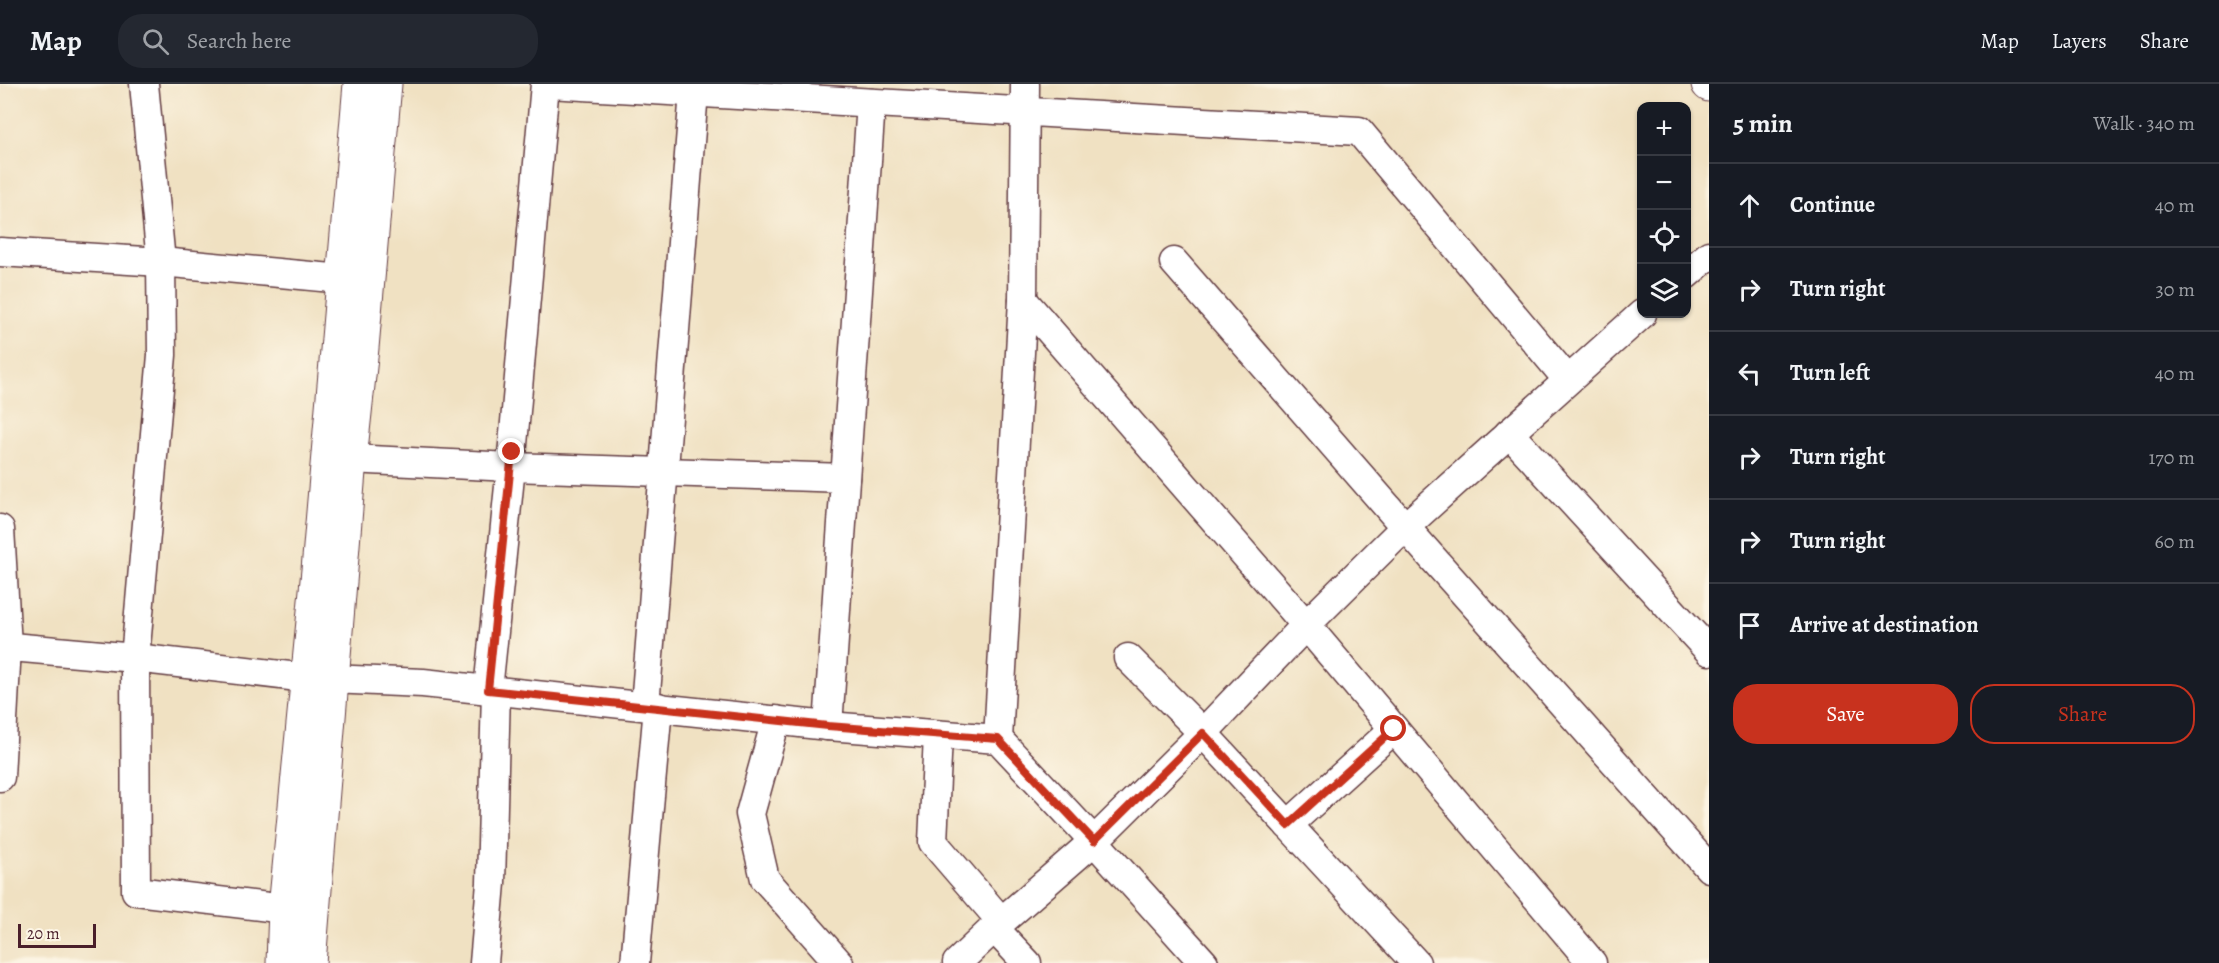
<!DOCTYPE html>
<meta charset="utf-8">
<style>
body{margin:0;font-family:Alegreya,serif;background:#242831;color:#f1f3f6}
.controls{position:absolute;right:18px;top:18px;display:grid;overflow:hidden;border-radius:12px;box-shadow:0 2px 4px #0004}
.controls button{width:54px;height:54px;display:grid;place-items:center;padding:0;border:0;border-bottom:2px solid #363941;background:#171b24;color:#f1f3f6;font:30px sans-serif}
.scale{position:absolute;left:18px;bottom:15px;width:78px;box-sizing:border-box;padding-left:6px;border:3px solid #4a1f2b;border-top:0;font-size:16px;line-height:21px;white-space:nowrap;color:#4a1f2b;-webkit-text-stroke:4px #fcf5e5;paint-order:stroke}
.stop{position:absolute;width:18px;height:18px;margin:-14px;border:4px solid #c8321e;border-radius:50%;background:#fff}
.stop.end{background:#c8321e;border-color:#fff;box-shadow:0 2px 6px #0008}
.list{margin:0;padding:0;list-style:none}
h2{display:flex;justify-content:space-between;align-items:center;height:78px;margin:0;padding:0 24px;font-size:26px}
h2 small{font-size:20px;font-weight:400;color:#9ea1a6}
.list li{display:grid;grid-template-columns:39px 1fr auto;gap:18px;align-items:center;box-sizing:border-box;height:84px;padding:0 24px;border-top:2px solid #363941}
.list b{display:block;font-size:22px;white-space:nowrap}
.list em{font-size:20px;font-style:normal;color:#9ea1a6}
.actions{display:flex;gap:12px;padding:18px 24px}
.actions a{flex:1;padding:14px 0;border:2px solid #c8321e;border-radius:24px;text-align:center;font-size:21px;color:#c8321e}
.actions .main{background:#c8321e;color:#fff}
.icon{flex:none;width:33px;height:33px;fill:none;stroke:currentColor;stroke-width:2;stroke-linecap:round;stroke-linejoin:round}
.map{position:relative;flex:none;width:1709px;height:879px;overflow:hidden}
header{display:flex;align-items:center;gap:36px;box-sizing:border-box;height:84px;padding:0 30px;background:#171b24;border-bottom:2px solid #363941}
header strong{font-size:28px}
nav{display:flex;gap:33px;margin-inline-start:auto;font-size:21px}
.search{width:420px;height:54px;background:#242831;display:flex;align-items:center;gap:15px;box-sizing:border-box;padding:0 21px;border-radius:24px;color:#9ea1a6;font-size:22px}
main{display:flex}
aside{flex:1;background:#171b24}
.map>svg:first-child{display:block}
</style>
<header>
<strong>Map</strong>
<div class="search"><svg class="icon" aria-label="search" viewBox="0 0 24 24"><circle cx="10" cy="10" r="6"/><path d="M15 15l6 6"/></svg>Search here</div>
<nav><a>Map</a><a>Layers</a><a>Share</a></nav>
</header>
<main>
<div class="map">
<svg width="1709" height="879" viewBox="0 0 1709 879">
<rect width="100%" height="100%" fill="#fcf5e5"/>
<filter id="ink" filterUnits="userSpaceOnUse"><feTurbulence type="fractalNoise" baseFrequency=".0167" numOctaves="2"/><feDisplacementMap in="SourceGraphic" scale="12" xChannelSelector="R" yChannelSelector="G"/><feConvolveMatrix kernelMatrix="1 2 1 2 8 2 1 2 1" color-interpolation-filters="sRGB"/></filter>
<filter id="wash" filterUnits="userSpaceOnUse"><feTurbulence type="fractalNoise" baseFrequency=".008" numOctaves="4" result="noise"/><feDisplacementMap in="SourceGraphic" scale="24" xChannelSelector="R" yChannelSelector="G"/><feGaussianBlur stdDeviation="1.35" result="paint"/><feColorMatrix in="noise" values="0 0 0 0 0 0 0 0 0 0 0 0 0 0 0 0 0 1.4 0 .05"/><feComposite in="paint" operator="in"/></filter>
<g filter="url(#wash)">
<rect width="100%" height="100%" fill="#f0e1c2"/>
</g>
<g filter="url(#ink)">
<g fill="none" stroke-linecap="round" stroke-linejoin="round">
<g stroke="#633c42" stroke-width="31">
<g id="minor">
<polyline points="144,0 161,178 162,271 135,574 136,807 285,825"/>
<polyline points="549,0 1359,47 1567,295"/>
<polyline points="0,168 161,178 343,195"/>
<polyline points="1174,178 1405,443 1709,784"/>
<polyline points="1686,191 1709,171"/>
<polyline points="1023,216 1306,541 1592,879"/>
<polyline points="1509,349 1709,567"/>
<polyline points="350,375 511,383 845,394"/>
<polyline points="0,445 7,562 0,693"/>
<polyline points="0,562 135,574 307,594 423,599 828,642 998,655 1094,757 1204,879"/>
<polyline points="1128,574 1203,649 1416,879"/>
<polyline points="488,606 511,383 545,0"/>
<polyline points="645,622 694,8"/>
<polyline points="776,636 750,730 765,795 839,879"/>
<polyline points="828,642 871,19"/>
<polyline points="938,652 933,758 1001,837"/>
<polyline points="998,655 1023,216 1025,0"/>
<polyline points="1288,741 1394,645"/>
<polyline points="994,844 1027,879"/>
<polyline points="484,879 491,799 496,607"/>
<polyline points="635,879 658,623"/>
<polyline points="957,879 994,844 1094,757 1203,649 1306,541 1405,443 1642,230"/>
</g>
</g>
<g stroke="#633c42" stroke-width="35">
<g id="major">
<polyline points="1708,0 1709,1"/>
<polyline points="283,879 285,825 318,486 360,0"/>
<polyline points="309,879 350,375 362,264 385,0"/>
</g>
</g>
<use href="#minor" stroke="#fff" stroke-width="28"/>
<use href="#major" stroke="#fff" stroke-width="33"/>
</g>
</g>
<g fill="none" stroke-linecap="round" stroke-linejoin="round" filter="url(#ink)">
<polyline stroke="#c8321e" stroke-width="8" points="512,368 488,606 828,642 998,655 1094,757 1203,649 1288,741 1394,645"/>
</g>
</svg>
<div class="controls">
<button>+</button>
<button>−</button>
<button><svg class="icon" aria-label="locate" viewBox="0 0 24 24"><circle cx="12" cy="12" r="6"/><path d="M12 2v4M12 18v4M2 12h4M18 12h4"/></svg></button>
<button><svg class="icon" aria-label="layers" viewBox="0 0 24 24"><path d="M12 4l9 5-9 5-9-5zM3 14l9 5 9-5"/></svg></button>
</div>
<div class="scale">20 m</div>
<div class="stop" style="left:1394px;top:645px"></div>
<div class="stop end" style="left:512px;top:368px"></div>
</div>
<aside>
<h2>5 min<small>Walk · 340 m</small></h2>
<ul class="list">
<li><svg class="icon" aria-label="ahead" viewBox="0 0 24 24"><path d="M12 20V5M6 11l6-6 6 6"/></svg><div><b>Continue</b></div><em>40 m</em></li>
<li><svg class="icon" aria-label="right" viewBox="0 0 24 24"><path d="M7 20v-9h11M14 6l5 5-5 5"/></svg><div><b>Turn right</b></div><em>30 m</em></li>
<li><svg class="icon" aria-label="left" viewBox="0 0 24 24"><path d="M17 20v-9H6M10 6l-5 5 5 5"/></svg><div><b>Turn left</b></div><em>40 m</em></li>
<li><svg class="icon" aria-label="right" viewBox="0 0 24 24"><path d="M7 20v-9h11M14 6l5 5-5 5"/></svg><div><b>Turn right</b></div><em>170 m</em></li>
<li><svg class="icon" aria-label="right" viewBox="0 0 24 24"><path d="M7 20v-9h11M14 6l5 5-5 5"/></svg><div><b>Turn right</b></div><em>60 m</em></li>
<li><svg class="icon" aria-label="arrive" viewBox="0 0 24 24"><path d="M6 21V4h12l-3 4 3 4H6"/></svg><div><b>Arrive at destination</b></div></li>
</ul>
<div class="actions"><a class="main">Save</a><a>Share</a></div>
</aside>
</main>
